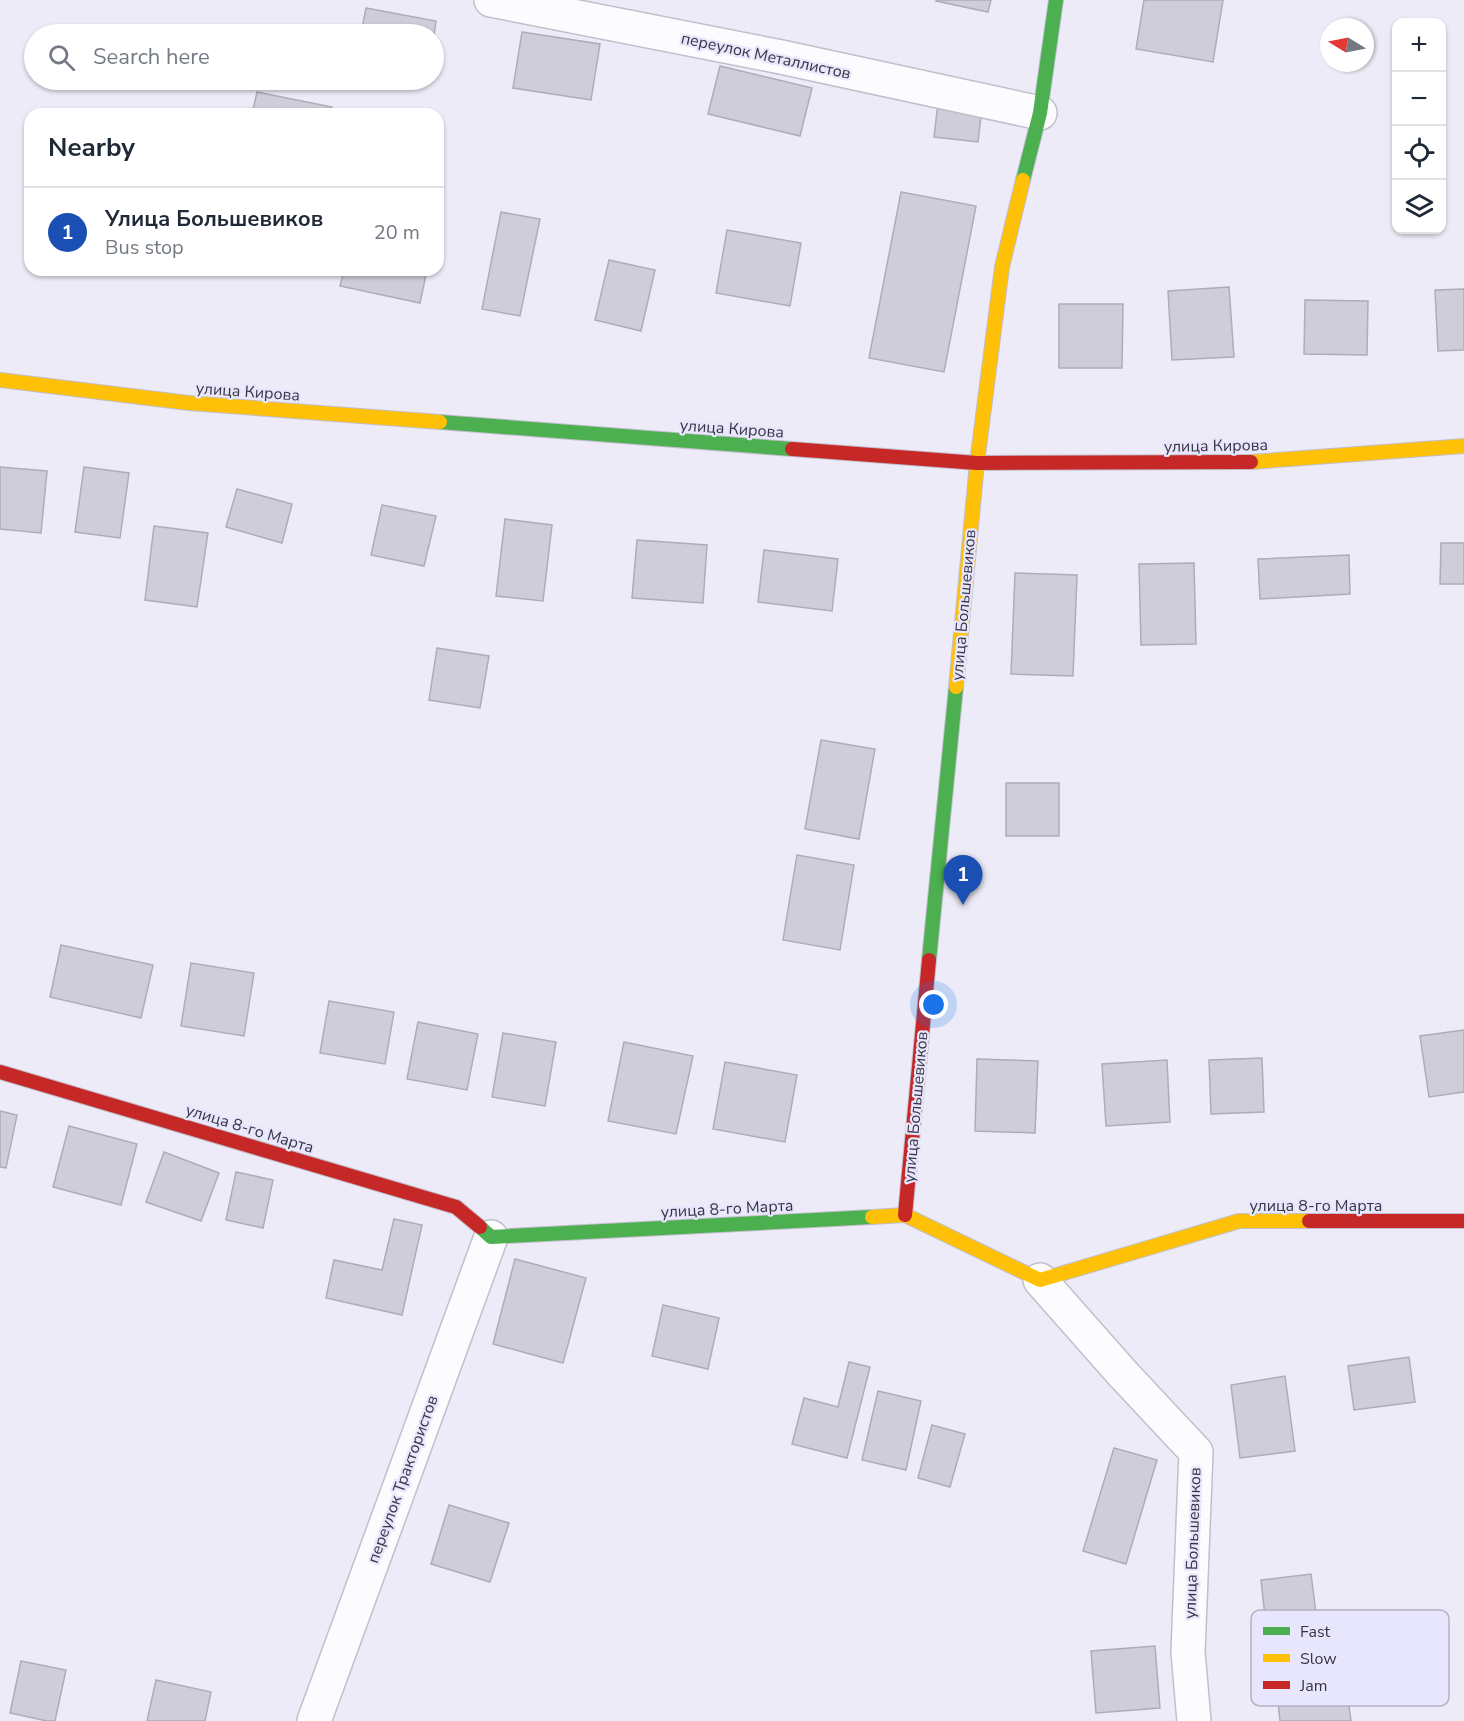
<!DOCTYPE html>
<meta charset="utf-8">
<style>
body{margin:0;font-family:"Nunito Sans",sans-serif;background:#f2f2f3;color:#1f2937}
.controls{position:absolute;right:18px;top:18px;display:grid;overflow:hidden;border-radius:12px;box-shadow:0 2px 4px #0004}
.controls button{width:54px;height:54px;display:grid;place-items:center;padding:0;border:0;border-bottom:2px solid #e0e1e3;background:#fff;color:#1f2937;font:30px sans-serif}
.compass{position:absolute;left:1320px;top:18px;width:54px;height:54px;border-radius:50%;background:#fff;box-shadow:0 2px 4px #0004;rotate:280deg}
.you{position:absolute;left:934px;top:1005px;width:21px;height:21px;margin:-15px;border:4px solid #fff;border-radius:50%;background:#1a73e8;box-shadow:0 0 0 9px #1a73e833}
.badge{display:grid;place-items:center;width:39px;height:39px;border-radius:50%;background:#767582;color:#fff;font-size:20px;font-weight:700}
.pin{position:absolute;translate:-50% -50px;filter:drop-shadow(0 2px 3px #0008)}
.pin::after{content:'';position:absolute;top:32px;width:21px;height:18px;background:inherit;clip-path:polygon(0 0,100% 0,50% 100%)}
.list{margin:0;padding:0;list-style:none}
h2{display:flex;justify-content:space-between;align-items:center;height:78px;margin:0;padding:0 24px;font-size:26px}
h2 small{font-size:20px;font-weight:400;color:#747a83}
.list li{display:grid;grid-template-columns:39px 1fr auto;gap:18px;align-items:center;box-sizing:border-box;height:90px;padding:0 24px;border-top:2px solid #e0e1e3}
.list b{display:block;font-size:22px;white-space:nowrap}
.list p{margin:0;font-size:20px;white-space:nowrap;color:#747a83}
.list em{font-size:20px;font-style:normal;color:#747a83}
.icon{flex:none;width:33px;height:33px;fill:none;stroke:currentColor;stroke-width:2;stroke-linecap:round;stroke-linejoin:round}
.map{position:relative;flex:none;width:1464px;height:1721px;overflow:hidden}
.search{position:absolute;background:#fff;box-shadow:0 2px 4px #0004;left:24px;top:24px;width:420px;height:66px;display:flex;align-items:center;gap:15px;box-sizing:border-box;padding:0 21px;border-radius:33px;color:#747a83;font-size:22px}
.panel{position:absolute;background:#fff;box-shadow:0 2px 4px #0004;left:24px;top:108px;width:420px;height:168px;border-radius:18px}
.map>svg:first-child{display:block}
</style>
<div class="map">
<svg width="1464" height="1721" viewBox="0 0 1464 1721">
<rect width="100%" height="100%" fill="#ecebf7"/>
<g fill="#cecdd9" stroke="#adacb8" stroke-width="1.5">
<polygon points="937,0 991,0 988,12 936,1"/>
<polygon points="1144,0 1223,0 1213,62 1136,49"/>
<polygon points="366,8 436,21 434,35 361,34"/>
<polygon points="522,32 600,44 591,100 513,88"/>
<polygon points="720,66 812,88 800,136 708,114"/>
<polygon points="257,92 332,107 330,114 252,114"/>
<polygon points="938,103 982,108 978,142 934,137"/>
<polygon points="901,192 976,206 944,372 869,358"/>
<polygon points="501,212 540,219 520,316 482,309"/>
<polygon points="727,230 801,243 790,306 716,293"/>
<polygon points="609,260 655,270 641,331 595,320"/>
<polygon points="344,270 427,270 420,303 340,286"/>
<polygon points="1229,287 1234,357 1172,360 1168,291"/>
<polygon points="1464,289 1464,350 1438,351 1435,290"/>
<polygon points="1305,300 1368,301 1367,355 1304,354"/>
<polygon points="1059,304 1123,304 1122,368 1059,368"/>
<polygon points="0,467 47,471 41,533 0,529"/>
<polygon points="84,467 129,473 120,538 75,532"/>
<polygon points="237,489 292,504 282,543 226,527"/>
<polygon points="382,505 436,516 424,566 371,555"/>
<polygon points="505,519 552,525 543,601 496,596"/>
<polygon points="154,526 208,533 197,607 145,600"/>
<polygon points="637,540 707,545 703,603 632,598"/>
<polygon points="1441,543 1464,543 1464,584 1440,584"/>
<polygon points="764,550 838,559 832,611 758,602"/>
<polygon points="1349,555 1350,594 1260,599 1258,559"/>
<polygon points="1194,563 1196,644 1141,645 1139,564"/>
<polygon points="1015,573 1077,575 1073,676 1011,674"/>
<polygon points="437,648 489,656 480,708 429,700"/>
<polygon points="821,740 875,749 859,839 805,829"/>
<rect x="1006" y="783" width="53" height="53"/>
<polygon points="797,855 854,865 840,950 783,940"/>
<polygon points="61,945 153,965 141,1018 50,997"/>
<polygon points="191,963 254,973 244,1036 181,1026"/>
<polygon points="329,1001 394,1012 385,1064 320,1053"/>
<polygon points="418,1022 478,1034 467,1090 407,1079"/>
<polygon points="1464,1030 1464,1092 1429,1097 1420,1036"/>
<polygon points="503,1033 556,1042 545,1106 492,1097"/>
<polygon points="624,1042 693,1056 676,1134 608,1121"/>
<polygon points="1262,1058 1264,1112 1211,1114 1209,1060"/>
<polygon points="977,1059 1038,1061 1035,1133 975,1131"/>
<polygon points="1167,1060 1170,1122 1106,1126 1102,1064"/>
<polygon points="725,1062 797,1075 785,1142 713,1129"/>
<polygon points="0,1111 17,1115 6,1168 0,1167"/>
<polygon points="69,1126 137,1144 121,1205 53,1187"/>
<polygon points="164,1152 219,1173 201,1221 146,1202"/>
<polygon points="236,1172 273,1180 263,1228 226,1220"/>
<polygon points="394,1219 422,1225 402,1315 326,1298 334,1260 382,1270"/>
<polygon points="515,1259 586,1278 563,1363 493,1344"/>
<polygon points="663,1305 719,1318 708,1369 652,1356"/>
<polygon points="1409,1357 1415,1402 1354,1410 1348,1366"/>
<polygon points="849,1362 870,1367 847,1458 792,1444 804,1398 838,1407"/>
<polygon points="1285,1376 1295,1451 1240,1458 1231,1385"/>
<polygon points="878,1391 921,1401 906,1470 862,1460"/>
<polygon points="932,1425 965,1434 950,1487 918,1478"/>
<polygon points="1114,1448 1157,1460 1126,1564 1083,1551"/>
<polygon points="449,1505 509,1523 490,1582 431,1564"/>
<polygon points="1311,1574 1318,1629 1267,1635 1261,1580"/>
<polygon points="1155,1646 1160,1708 1096,1713 1091,1651"/>
<polygon points="21,1661 66,1670 55,1721 47,1721 10,1713"/>
<polygon points="156,1680 211,1692 205,1721 147,1721"/>
<polygon points="1346,1683 1351,1721 1280,1721 1277,1693"/>
</g>
<g fill="none" stroke-linecap="round" stroke-linejoin="round">
<g stroke="#c1bfcb" stroke-width="36">
<g id="street">
<polyline points="491,0 781,57 1040,113"/>
<polyline points="1040,1280 1123,1374 1196,1452 1188,1652 1194,1721"/>
<polyline points="314,1721 491,1237"/>
</g>
</g>
<g stroke="#c1bfcb" stroke-width="16">
<g id="fast">
<polyline points="1023,180 1040,113 1056,0"/>
<polyline points="440,422 792,449"/>
<polyline points="929,960 956,687"/>
<polyline points="480,1227 491,1237 872,1217"/>
</g>
</g>
<g stroke="#c1bfcb" stroke-width="16">
<g id="slow">
<polyline points="0,380 189,403 440,422"/>
<polyline points="1251,462 1464,446"/>
<polyline points="956,687 977,463 1002,267 1023,180"/>
<polyline points="872,1217 905,1215 1040,1280 1239,1221 1309,1221"/>
</g>
</g>
<g stroke="#c1bfcb" stroke-width="16">
<g id="jam">
<polyline points="792,449 977,463 1251,462"/>
<polyline points="0,1072 456,1207 480,1227"/>
<polyline points="905,1215 929,960"/>
<polyline points="1309,1221 1464,1221"/>
</g>
</g>
<use href="#street" stroke="#fcfcfe" stroke-width="33"/>
<use href="#fast" stroke="#4caf50" stroke-width="14"/>
<use href="#slow" stroke="#ffc107" stroke-width="14"/>
<use href="#jam" stroke="#c62828" stroke-width="14"/>
</g>
<g text-anchor="middle" stroke-width="4.5" stroke-linejoin="round" paint-order="stroke">
<g font-size="16" fill="#363543" stroke="#e8e6fc">
<text transform="translate(766 55) rotate(12)" y="6">переулок Металлистов</text>
<text transform="translate(248 391) rotate(4)" y="6">улица Кирова</text>
<text transform="translate(732 428) rotate(4)" y="6">улица Кирова</text>
<text transform="translate(1216 445) rotate(-1)" y="6">улица Кирова</text>
<text transform="translate(963 605) rotate(-85)" y="6">улица Большевиков</text>
<text transform="translate(915 1107) rotate(-85)" y="6">улица Большевиков</text>
<text transform="translate(250 1128) rotate(17)" y="6">улица 8-го Марта</text>
<text x="1316" y="1211">улица 8-го Марта</text>
<text transform="translate(727 1208) rotate(-3)" y="6">улица 8-го Марта</text>
<text transform="translate(402 1479) rotate(-70)" y="6">переулок Трактористов</text>
<text transform="translate(1192 1543) rotate(-88)" y="6">улица Большевиков</text>
</g>
</g>
<rect x="1251" y="1610" width="198" height="96" rx="9" fill="#e8e6fc" stroke="#b3b1c4" stroke-width="1.5"/>
<rect x="1263" y="1627" width="27" height="8" fill="#4caf50"/>
<rect x="1263" y="1654" width="27" height="8" fill="#ffc107"/>
<rect x="1263" y="1681" width="27" height="8" fill="#c62828"/>
<g font-size="16" fill="#363543">
<text x="1300" y="1637">Fast</text>
<text x="1300" y="1664">Slow</text>
<text x="1300" y="1691">Jam</text>
</g>
</svg>
<div class="controls">
<button>+</button>
<button>−</button>
<button><svg class="icon" aria-label="locate" viewBox="0 0 24 24"><circle cx="12" cy="12" r="6"/><path d="M12 2v4M12 18v4M2 12h4M18 12h4"/></svg></button>
<button><svg class="icon" aria-label="layers" viewBox="0 0 24 24"><path d="M12 4l9 5-9 5-9-5zM3 14l9 5 9-5"/></svg></button>
</div>
<svg class="compass" viewBox="-18 -18 36 36"><path d="M0-13l5 13h-10z" fill="#e53935"/><path d="M0 13l5-13h-10z" fill="#747a83"/></svg>
<div class="you"></div>
<div class="pin badge" style="left:963px;top:905px;background:#1a4fb4">1</div>
<div class="search"><svg class="icon" aria-label="search" viewBox="0 0 24 24"><circle cx="10" cy="10" r="6"/><path d="M15 15l6 6"/></svg>Search here</div>
<section class="panel">
<h2>Nearby<small></small></h2>
<ul class="list">
<li><span class="badge" style="background:#1a4fb4">1</span><div><b>Улица Большевиков</b><p>Bus stop</p></div><em>20 m</em></li>
</ul>
</section>
</div>
